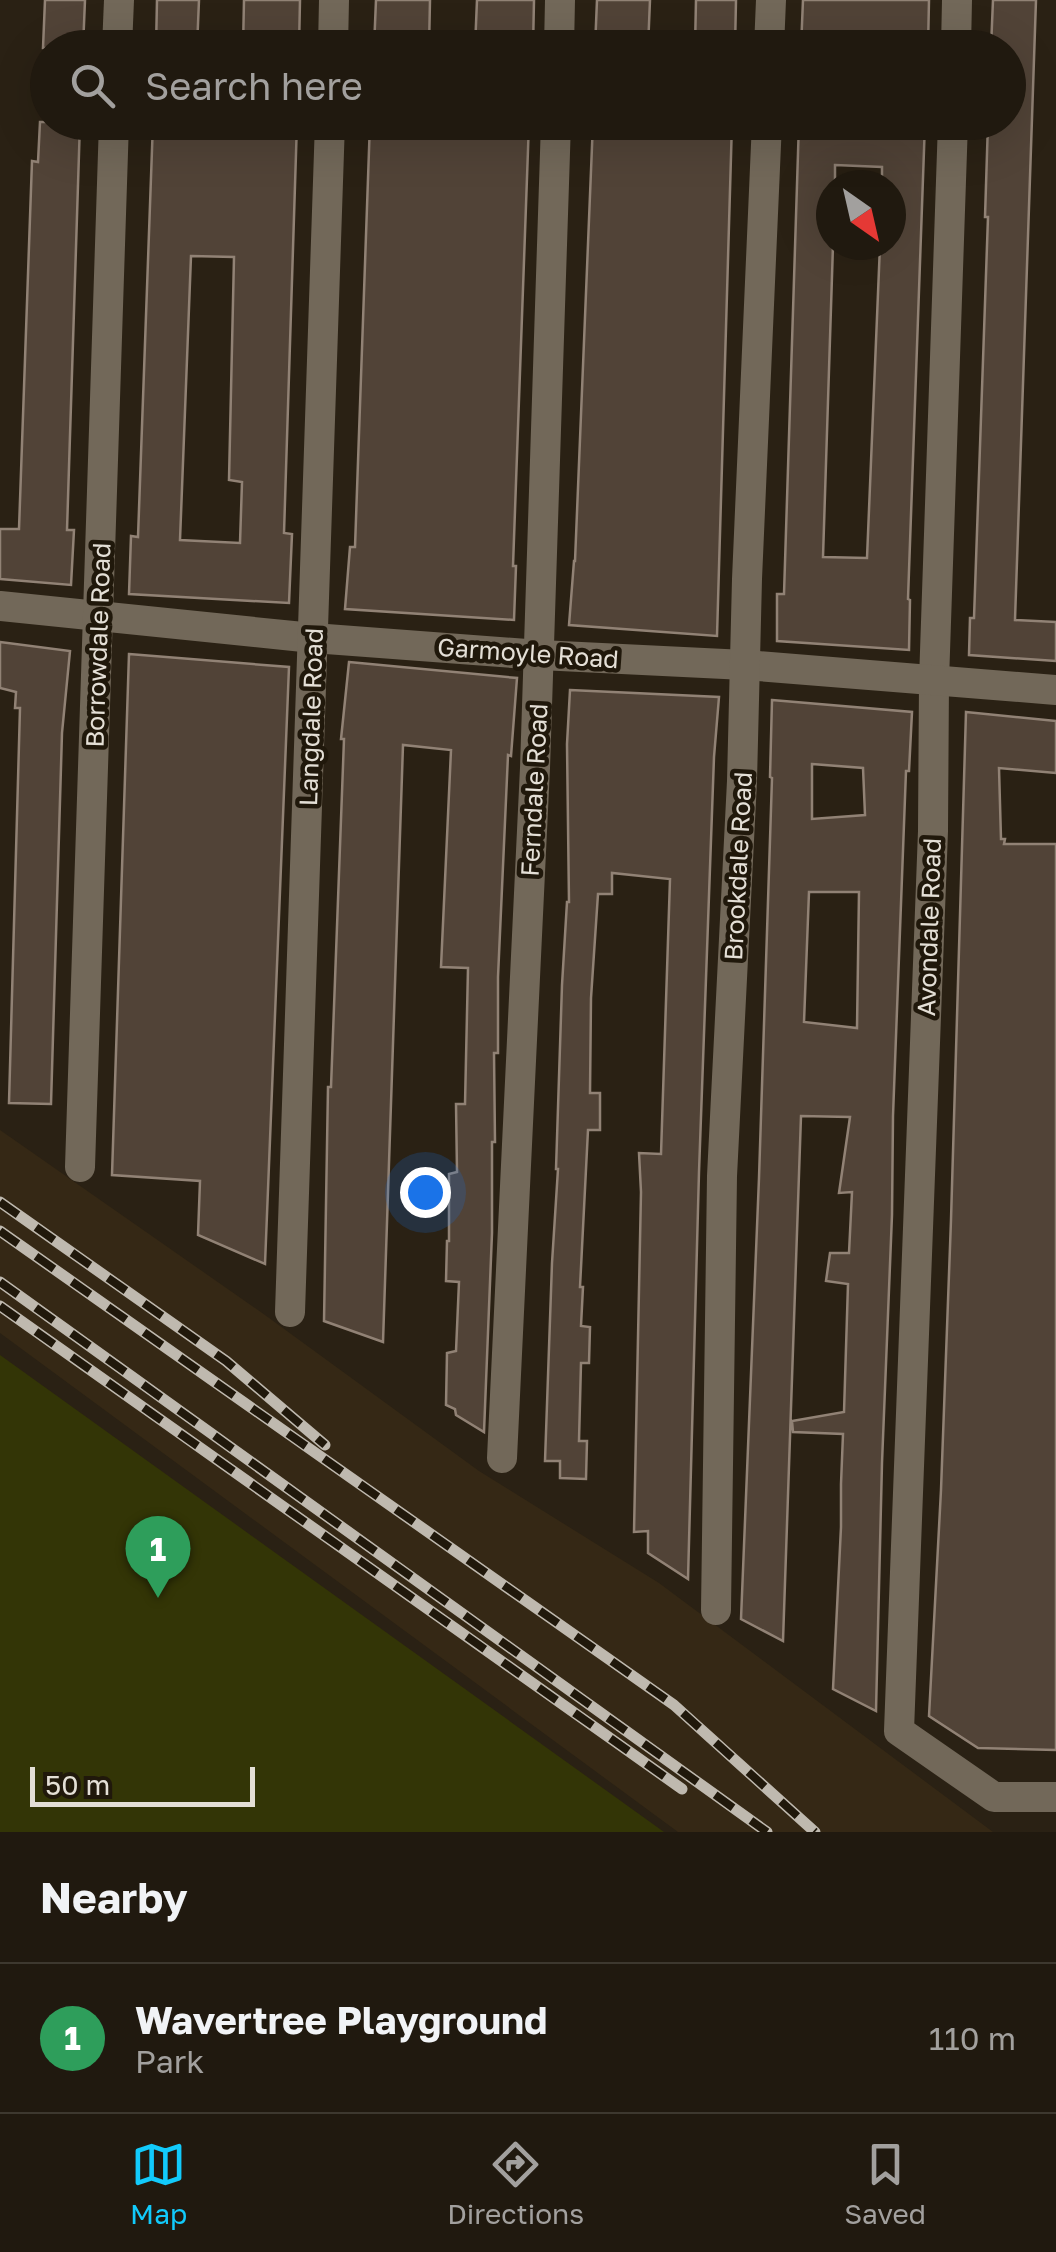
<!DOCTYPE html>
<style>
body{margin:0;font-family:"Golos Text",sans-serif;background:#282218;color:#f1f3f6}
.compass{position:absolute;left:816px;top:170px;width:90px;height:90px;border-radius:50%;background:#20190f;box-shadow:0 10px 40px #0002;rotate:146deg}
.scale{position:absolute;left:30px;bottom:25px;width:225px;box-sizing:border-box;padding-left:10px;border:5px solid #e4dfd6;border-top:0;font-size:28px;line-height:35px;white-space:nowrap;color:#e4dfd6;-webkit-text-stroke:8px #20180b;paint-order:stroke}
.you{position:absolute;left:425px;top:1192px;width:35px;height:35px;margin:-25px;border:8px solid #fff;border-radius:50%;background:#1a73e8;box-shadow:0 0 0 15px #1a73e833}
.badge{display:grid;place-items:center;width:65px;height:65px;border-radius:50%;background:#12cafb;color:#fff;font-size:32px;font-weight:700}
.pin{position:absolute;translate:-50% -82px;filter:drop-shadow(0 2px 5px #0008)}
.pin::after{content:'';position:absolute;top:52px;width:35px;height:30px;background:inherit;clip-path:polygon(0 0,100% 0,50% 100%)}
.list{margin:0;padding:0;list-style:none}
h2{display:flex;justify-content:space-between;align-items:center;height:130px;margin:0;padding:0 40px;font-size:42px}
h2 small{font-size:32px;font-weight:400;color:#a2a09e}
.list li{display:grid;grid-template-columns:65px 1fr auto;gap:30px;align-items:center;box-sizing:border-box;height:150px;padding:0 40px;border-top:2px solid #3d382f}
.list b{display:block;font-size:38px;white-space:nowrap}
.list p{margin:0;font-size:32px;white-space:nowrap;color:#a2a09e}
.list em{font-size:32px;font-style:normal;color:#a2a09e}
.icon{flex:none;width:55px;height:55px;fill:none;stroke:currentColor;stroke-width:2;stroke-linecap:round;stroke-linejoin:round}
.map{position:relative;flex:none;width:1056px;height:1832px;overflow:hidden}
.search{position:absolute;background:#20190f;box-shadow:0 10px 40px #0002;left:30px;right:30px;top:30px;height:110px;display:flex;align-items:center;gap:25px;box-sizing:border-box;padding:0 35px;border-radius:55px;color:#a2a09e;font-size:38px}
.sheet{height:280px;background:#20190f}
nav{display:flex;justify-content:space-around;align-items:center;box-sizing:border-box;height:140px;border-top:2px solid #3d382f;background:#20190f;font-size:28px;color:#a2a09e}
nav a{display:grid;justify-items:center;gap:5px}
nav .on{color:#12cafb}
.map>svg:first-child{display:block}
</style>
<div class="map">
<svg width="1056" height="1832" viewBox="0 0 1056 1832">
<rect width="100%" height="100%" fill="#2a2114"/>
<polygon fill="#352815" points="0,1130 265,1315 479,1471 659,1583 993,1832 678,1832 0,1333"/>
<polygon fill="#333506" points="0,1355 664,1832 0,1832"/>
<g fill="#514337" stroke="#918275" stroke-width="2.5" fill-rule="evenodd">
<polygon points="45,0 85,0 83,48 43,48"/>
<polygon points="157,0 199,0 197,48 156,48"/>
<polygon points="244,0 300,0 299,48 243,48"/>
<polygon points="376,0 430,0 429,48 374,48"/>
<polygon points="477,0 534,0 533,48 475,48"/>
<polygon points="597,0 650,0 648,48 595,48"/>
<polygon points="696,0 736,0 735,48 695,48"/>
<polygon points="803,0 929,0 928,48 801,48"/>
<polygon points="993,0 1036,0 1015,620 1056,622 1056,661 969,655 970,618 974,618 988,217 985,217 988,122 1008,122 1008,48 991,48"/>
<polygon points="40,122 80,122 67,530 74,530 71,585 0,579 0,529 19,529 32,161 38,162"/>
<path d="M153 122H297L284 533 292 534 289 603 129 594 131 536 138 537ZM191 256 234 257 229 480 242 482 240 543 180 540Z"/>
<polygon points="370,122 529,122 513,566 516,566 514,620 345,609 350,547 355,547"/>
<polygon points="593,122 732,122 717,636 569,625 574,561 575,561"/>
<path d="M799 122H925L908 599 910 600 909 650 777 641V594H784ZM835 165 882 167V185H891V245H880L867 558 823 557 833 245H831V185H835Z"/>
<polygon points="0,642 70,651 62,733 51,1104 9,1103 20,708 15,708 16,692 0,688"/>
<polygon points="129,654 289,667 265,1264 198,1235 200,1181 112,1175"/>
<polygon points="349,662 517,678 511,756 508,755 498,977 498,1053 494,1053 495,1142 492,1142 492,1233 484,1432 456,1415 455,1409 446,1405 447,1353 456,1351 459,1282 446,1281 447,1241 449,1241 449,1174 457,1172 456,1104 465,1104 468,968 441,967 451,750 403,745 383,1342 324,1321 328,1087 331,1087 344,739 341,739"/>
<polygon points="570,690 719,697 714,757 699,1172 688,1579 648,1553 648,1531 634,1532 641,1192 639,1153 661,1154 670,879 612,873 612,894 598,894 591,998 590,1093 600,1093 600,1130 588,1130 580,1287 583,1287 581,1326 590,1327 589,1363 581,1363 579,1441 587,1441 586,1479 560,1478 560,1461 545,1461 552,1263 558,1169 556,1169 562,985 567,902 569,902 567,744"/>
<path d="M772 700 912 712 909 771H906L893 1116 892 1215 882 1463 876 1711 833 1689 841 1527V1484L843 1434 793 1432 792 1421 844 1412 848 1284 826 1281 830 1253H849L852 1192 839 1193 850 1117 801 1116 783 1641 741 1619 759 1178 772 778 770 777ZM812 764 863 768 865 815 812 819ZM809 892H859L857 1028 804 1022Z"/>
<polygon points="966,712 1056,721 1056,773 999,768 1001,839 1005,839 1004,844 1056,844 1056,1750 978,1748 929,1716 941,1490 951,1220"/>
</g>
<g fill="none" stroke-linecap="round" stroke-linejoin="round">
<g stroke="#726859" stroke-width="30">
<polyline points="117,48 119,0"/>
<polyline points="333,48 334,0"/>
<polyline points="559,48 560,0"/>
<polyline points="769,48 771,0"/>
<polyline points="956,48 957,0"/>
<polyline points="953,122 934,681 933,831 899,1731 994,1797 1056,1797"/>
<polyline points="0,606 313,638 540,655 745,665 1056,690"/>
<polyline points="80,1167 114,122"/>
<polyline points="290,1312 330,122"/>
<polyline points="502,1458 535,768 556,122"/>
<polyline points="716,1610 722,1176 742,781 747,579 767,122"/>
</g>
<g stroke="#bfb9af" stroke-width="11">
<g id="rail">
<polyline points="0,1202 226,1361 325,1445"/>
<polyline points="0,1231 674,1705 815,1832"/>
<polyline points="0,1282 767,1832"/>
<polyline points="0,1306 682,1789"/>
</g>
</g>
<use href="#rail" stroke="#20180b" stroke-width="8" stroke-dasharray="22" stroke-linecap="butt"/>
</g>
<g text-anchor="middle" stroke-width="9" stroke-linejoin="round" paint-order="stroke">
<g font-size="25" fill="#e4dfd6" stroke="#20180b">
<text transform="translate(98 645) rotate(-88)" y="9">Borrowdale Road</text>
<text transform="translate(528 653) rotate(4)" y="9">Garmoyle Road</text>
<text transform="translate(311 717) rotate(-88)" y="9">Langdale Road</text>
<text transform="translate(534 790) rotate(-87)" y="9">Ferndale Road</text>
<text transform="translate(738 866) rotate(-87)" y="9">Brookdale Road</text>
<text transform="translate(929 927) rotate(-88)" y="9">Avondale Road</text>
</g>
</g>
</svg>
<svg class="compass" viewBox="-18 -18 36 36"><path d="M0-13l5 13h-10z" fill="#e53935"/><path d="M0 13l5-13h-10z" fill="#a2a09e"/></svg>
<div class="scale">50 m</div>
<div class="you"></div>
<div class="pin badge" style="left:158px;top:1598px;background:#2e9e5b">1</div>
<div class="search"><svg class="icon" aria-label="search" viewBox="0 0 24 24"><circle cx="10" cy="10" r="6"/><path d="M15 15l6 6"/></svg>Search here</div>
</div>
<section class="sheet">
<h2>Nearby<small></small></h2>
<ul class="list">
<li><span class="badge" style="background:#2e9e5b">1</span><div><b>Wavertree Playground</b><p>Park</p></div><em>110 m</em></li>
</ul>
</section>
<nav>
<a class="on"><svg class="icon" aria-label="map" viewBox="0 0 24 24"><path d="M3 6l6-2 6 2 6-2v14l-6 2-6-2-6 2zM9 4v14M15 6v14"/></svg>Map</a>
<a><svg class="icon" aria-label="directions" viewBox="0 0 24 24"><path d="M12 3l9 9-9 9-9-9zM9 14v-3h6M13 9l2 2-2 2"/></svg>Directions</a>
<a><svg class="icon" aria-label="saved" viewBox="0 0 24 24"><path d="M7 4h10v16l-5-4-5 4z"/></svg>Saved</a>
</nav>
